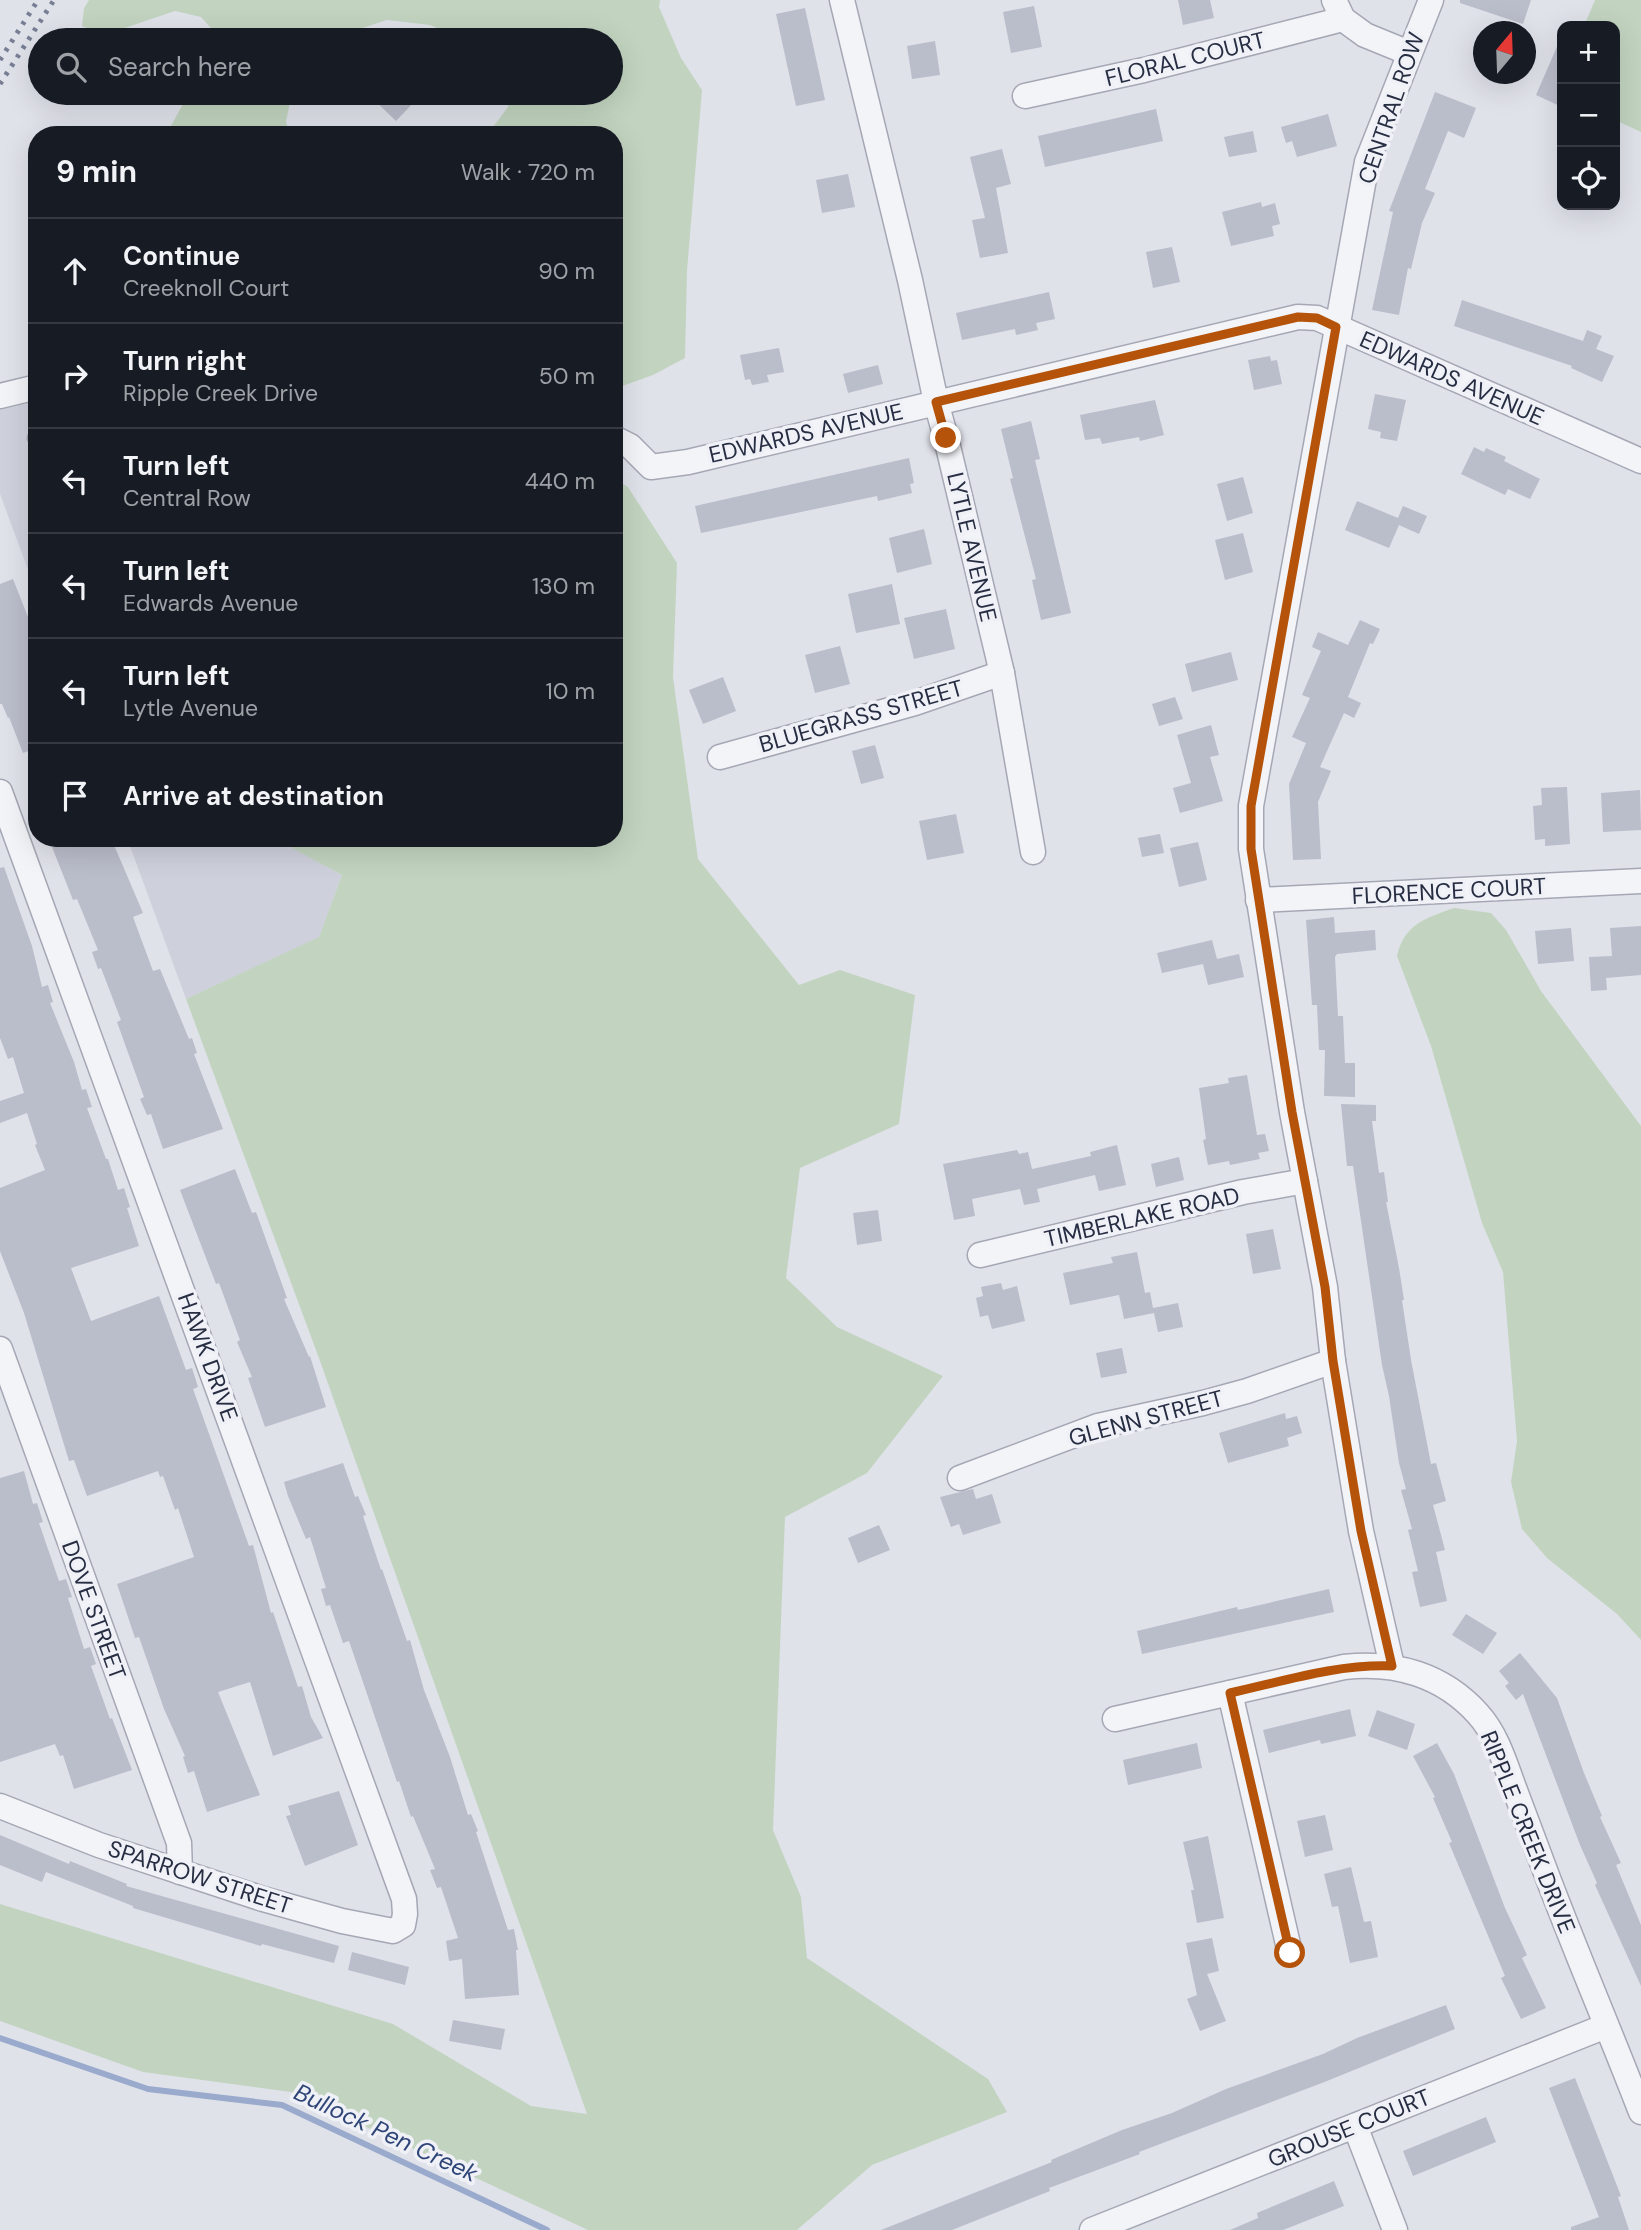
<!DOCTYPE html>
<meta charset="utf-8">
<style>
body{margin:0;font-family:"DM Sans",sans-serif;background:#242831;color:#f1f3f6}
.controls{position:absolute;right:21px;top:21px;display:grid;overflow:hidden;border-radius:14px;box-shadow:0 7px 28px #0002}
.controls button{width:63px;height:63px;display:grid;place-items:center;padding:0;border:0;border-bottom:2px solid #363941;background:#171b24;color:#f1f3f6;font:35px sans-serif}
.compass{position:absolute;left:1473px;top:21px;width:63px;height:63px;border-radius:50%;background:#171b24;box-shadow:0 7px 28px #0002;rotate:19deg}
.stop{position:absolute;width:21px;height:21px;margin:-16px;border:5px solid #b45309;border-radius:50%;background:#fff}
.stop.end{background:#b45309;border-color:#fff;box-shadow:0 2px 7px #0008}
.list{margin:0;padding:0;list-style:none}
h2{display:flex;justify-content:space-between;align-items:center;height:91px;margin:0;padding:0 28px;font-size:30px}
h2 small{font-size:23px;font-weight:400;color:#9ea1a6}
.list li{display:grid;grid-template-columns:46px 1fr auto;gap:21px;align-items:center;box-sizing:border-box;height:105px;padding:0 28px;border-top:2px solid #363941}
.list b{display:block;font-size:26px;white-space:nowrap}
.list p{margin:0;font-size:23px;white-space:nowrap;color:#9ea1a6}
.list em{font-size:23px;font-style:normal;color:#9ea1a6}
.icon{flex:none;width:38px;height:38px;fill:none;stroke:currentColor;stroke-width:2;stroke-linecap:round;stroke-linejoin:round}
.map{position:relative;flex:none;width:1641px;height:2230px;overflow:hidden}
.search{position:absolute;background:#171b24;box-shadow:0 7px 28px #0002;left:28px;top:28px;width:595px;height:77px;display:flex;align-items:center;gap:18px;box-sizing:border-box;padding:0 24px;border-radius:38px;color:#9ea1a6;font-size:26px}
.panel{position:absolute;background:#171b24;box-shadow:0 7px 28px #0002;left:28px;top:126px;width:595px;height:721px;border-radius:28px}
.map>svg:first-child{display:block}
</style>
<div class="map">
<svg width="1641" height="2230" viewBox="0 0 1641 2230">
<rect width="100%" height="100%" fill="#e0e2ea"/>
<g fill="#ced1dc">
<polygon points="37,387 37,594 0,494 0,396"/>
<polygon points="127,838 278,838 280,841 342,875 319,938 186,999"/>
</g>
<g fill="#c2d4c0">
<polygon points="89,0 660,0 659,7 681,58 702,90 687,271 685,358 653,375 614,389 614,135 487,135 508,107 507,93 611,93 611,40 465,40 430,25 387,20 344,34 336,40 216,40 218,36 201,17 175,11 104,35 82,26 84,8"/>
<polygon points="1595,0 1641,0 1641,132 1615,120 1615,26 1584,26"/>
<polygon points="189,93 292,93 286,121 289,135 166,135"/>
<polygon points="614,479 628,487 677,563 673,677 698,859 799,985 840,970 915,995 899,1124 800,1168 786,1278 837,1327 943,1376 867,1473 785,1517 773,1830 801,1897 807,1958 988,2079 1007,2112 872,2165 797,2230 588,2230 291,2092 143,2072 0,2021 0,1904 393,2024 531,2106 587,2114 320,1361 186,999 319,937 342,875 279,841 278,838 614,838"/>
<path d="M1454 908 1491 913 1506 930 1541 991 1641 1126V1640L1617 1614 1547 1558 1522 1529 1511 1482 1517 1441 1503 1272 1482 1223 1431 1046 1397 956C1404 924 1426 918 1454 908Z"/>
</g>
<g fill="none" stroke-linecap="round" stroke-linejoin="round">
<polyline stroke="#9ac" stroke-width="6" points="0,2038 148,2089 282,2105 547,2230"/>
</g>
<g fill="#babdca">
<polygon points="1178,0 1210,0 1214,18 1183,25"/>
<polygon points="1460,0 1531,0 1523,24 1460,3"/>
<polygon points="1034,6 1042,47 1011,53 1003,12"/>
<polygon points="805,8 825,100 796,106 776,14"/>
<polygon points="1562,35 1562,107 1536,95"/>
<polygon points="935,41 940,75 912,79 907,46"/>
<polygon points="1435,92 1476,108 1464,138 1448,131 1425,189 1435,193 1422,223 1411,269 1408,268 1399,315 1372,310 1393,212 1389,211"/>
<polygon points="367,93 407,93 415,101 396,121"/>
<polygon points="1156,109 1163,141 1045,167 1038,136"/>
<polygon points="1328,114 1337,146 1297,157 1292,141 1286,143 1281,127"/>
<polygon points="1253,131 1257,152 1229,157 1224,137"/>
<polygon points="1002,149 1011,184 996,188 1008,253 980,258 972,220 985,218 970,157"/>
<polygon points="848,174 855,207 822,213 816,180"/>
<polygon points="1261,202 1262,207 1275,203 1280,224 1272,226 1274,236 1231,246 1222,212"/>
<polygon points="1172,247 1180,282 1153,288 1146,252"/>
<polygon points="1049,292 1055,319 1036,323 1038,330 1016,335 1015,329 962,340 956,313"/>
<polygon points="1462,300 1583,341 1587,330 1602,336 1596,349 1614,356 1602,382 1571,368 1572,366 1454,326"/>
<polygon points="779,348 784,372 767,375 769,382 752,385 750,379 745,380 740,355"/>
<polygon points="1270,356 1271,361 1277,360 1282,384 1254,390 1248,360"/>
<polygon points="878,365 883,384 848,393 843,374"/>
<polygon points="1375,394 1406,400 1397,441 1380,438 1381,432 1368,429"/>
<polygon points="1155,400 1164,435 1140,441 1139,437 1102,444 1100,438 1085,440 1080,415"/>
<polygon points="1031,421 1040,459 1035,460 1071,613 1041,620 1032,580 1036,579 1010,479 1013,478 1001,429"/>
<polygon points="1474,447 1484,452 1486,448 1506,457 1504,461 1540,479 1530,499 1508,489 1505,495 1461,474"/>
<polygon points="909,458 914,483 910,484 912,493 878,501 877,496 701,533 695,506"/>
<polygon points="1243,477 1253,513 1227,521 1217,484"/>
<polygon points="1357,501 1398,518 1403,506 1427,516 1419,534 1399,525 1389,548 1345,530"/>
<polygon points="924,529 932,564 897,573 889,538"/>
<polygon points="1243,533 1253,572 1225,580 1215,540"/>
<polygon points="13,579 28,617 33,615 37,625 37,748 23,753 9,717 8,718 2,704 0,704 0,584"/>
<polygon points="892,584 900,624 856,633 848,594"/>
<polygon points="946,609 955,649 914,659 904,618"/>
<polygon points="1360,620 1380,629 1373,644 1370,643 1348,697 1361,703 1354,718 1344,713 1320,767 1331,771 1318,802 1321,859 1293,860 1289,784 1306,743 1292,737 1310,698 1302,695 1321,651 1312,647 1318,632 1348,645"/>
<polygon points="840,646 850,684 815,693 805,655"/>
<polygon points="1231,652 1238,680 1192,692 1185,664"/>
<polygon points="723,677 736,711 703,724 689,690"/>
<polygon points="1175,697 1183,719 1159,726 1152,704"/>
<polygon points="1211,725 1219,755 1210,757 1223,801 1180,813 1173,788 1191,783 1177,735"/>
<polygon points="875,745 884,778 861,784 852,751"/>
<polygon points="1567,787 1570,844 1545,846 1545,839 1535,840 1533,806 1542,805 1541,788"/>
<polygon points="1640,790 1641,830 1603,832 1601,793"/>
<polygon points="956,814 964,853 927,860 919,821"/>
<polygon points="1160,834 1164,853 1142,857 1138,838"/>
<polygon points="72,838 111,838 143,913 133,917 153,971 160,969 189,1039 192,1038 197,1053 194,1054 223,1129 163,1149 151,1114 147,1115 140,1099 144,1097 117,1022 121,1020 101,968 98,969 92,952 98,950 77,899 73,900 52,847"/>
<polygon points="1198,842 1207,880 1179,887 1170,848"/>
<polygon points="4,867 32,946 42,987 48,985 53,1002 50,1003 74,1062 82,1090 86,1089 92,1107 87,1108 106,1159 108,1159 118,1190 124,1188 130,1207 127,1208 139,1246 71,1268 91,1321 159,1296 186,1370 192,1368 198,1387 193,1389 249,1546 253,1545 271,1613 273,1612 298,1687 302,1686 311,1717 323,1738 273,1756 250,1682 218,1692 260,1795 207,1812 194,1771 188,1773 183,1757 185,1756 164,1709 139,1637 135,1638 117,1584 194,1557 178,1508 175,1510 163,1476 160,1477 158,1471 87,1496 74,1460 69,1461 24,1313 0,1251 0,1188 45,1170 35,1145 37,1144 27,1113 0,1123 0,1101 24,1093 13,1057 8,1059 0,1038 0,868"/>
<polygon points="1334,917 1335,933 1375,930 1376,950 1337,954 1335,957 1338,1016 1343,1016 1345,1063 1355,1063 1355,1097 1324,1096 1325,1050 1319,1050 1317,1005 1312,1005 1306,920"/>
<polygon points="1641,926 1641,975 1606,978 1607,990 1591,991 1589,957 1612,956 1610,928"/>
<polygon points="1571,928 1574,961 1538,964 1535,931"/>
<polygon points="1212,940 1217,959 1239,954 1244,977 1208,985 1203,964 1162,973 1157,953"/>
<polygon points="1247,1075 1257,1135 1265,1134 1269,1151 1258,1153 1260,1159 1230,1165 1229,1161 1208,1165 1203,1140 1206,1139 1199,1088 1229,1083 1228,1078"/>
<polygon points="1341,1104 1376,1105 1376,1121 1372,1121 1379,1173 1384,1172 1388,1202 1386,1202 1399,1268 1404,1300 1402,1300 1411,1360 1431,1464 1436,1463 1446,1501 1433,1505 1445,1550 1436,1552 1447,1601 1420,1607 1412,1572 1418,1571 1408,1530 1412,1529 1401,1490 1406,1489 1399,1463 1389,1396 1382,1365 1353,1166 1347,1166"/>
<polygon points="1117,1145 1126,1185 1099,1191 1095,1175 1037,1189 1040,1202 1024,1205 1020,1189 972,1199 975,1216 954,1220 943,1164 1017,1150 1019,1154 1028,1152 1032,1169 1091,1156 1090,1152"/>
<polygon points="1179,1157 1184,1180 1156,1187 1151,1164"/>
<polygon points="235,1169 252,1213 256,1212 287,1298 284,1299 309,1357 310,1356 326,1407 265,1427 248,1378 252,1377 237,1342 240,1340 219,1283 216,1284 180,1190"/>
<polygon points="878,1210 882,1241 857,1245 853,1213"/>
<polygon points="1273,1229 1281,1269 1253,1274 1246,1234"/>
<polygon points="1137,1252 1145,1293 1150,1292 1153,1308 1178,1303 1183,1327 1158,1332 1154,1313 1124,1319 1119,1295 1070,1305 1063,1273 1113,1263 1111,1257"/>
<polygon points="1001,1283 1003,1290 1017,1286 1025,1321 992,1329 988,1315 980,1317 976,1298 983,1296 981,1287"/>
<polygon points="1122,1348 1127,1373 1101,1378 1096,1353"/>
<polygon points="1285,1413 1286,1419 1297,1416 1302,1433 1287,1438 1289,1446 1228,1463 1219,1433"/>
<polygon points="343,1463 355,1497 358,1496 366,1515 363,1516 381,1570 382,1569 407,1641 410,1640 424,1690 450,1757 468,1815 471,1814 478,1831 476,1832 508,1930 514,1929 518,1950 516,1950 519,1995 465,1999 462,1959 449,1961 446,1941 458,1938 441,1887 437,1888 430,1870 435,1869 413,1816 411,1817 399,1781 397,1782 349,1641 343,1643 330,1605 326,1606 321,1589 326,1588 310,1537 306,1539 288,1496 284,1482"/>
<polygon points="24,1471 33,1504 37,1503 43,1522 39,1523 59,1581 66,1579 72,1597 68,1598 84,1649 90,1647 96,1664 91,1666 110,1719 112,1718 132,1770 74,1789 63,1755 60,1756 55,1744 0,1762 0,1478"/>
<polygon points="973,1489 976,1499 992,1494 1001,1523 963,1535 959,1524 951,1527 940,1497"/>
<polygon points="879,1525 890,1550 858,1563 848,1538"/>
<polygon points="1329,1589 1334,1612 1142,1654 1137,1631 1237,1607 1238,1610"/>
<polygon points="1466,1614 1497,1633 1483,1654 1452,1635"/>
<polygon points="1520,1653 1557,1698 1584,1773 1602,1816 1600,1817 1621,1863 1616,1865 1641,1925 1641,1986 1595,1885 1597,1883 1580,1845 1523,1694 1516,1700 1505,1686 1509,1683 1499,1671"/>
<polygon points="1350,1709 1356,1736 1321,1744 1320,1740 1269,1753 1263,1730"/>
<polygon points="1377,1710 1415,1724 1407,1750 1368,1736"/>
<polygon points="1197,1743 1202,1768 1128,1785 1123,1760"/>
<polygon points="1437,1743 1454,1774 1505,1908 1527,1955 1522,1958 1546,2008 1521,2019 1501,1978 1505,1976 1449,1843 1452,1842 1433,1798 1435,1797 1413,1756"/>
<polygon points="339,1791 358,1845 305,1866 286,1816 291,1815 288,1806"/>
<polygon points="1325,1815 1333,1850 1305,1857 1297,1821"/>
<polygon points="0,1835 69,1864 70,1861 127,1884 126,1886 339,1946 334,1963 262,1944 261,1946 133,1908 133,1906 46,1872 42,1882 0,1865"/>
<polygon points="1208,1836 1224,1918 1197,1923 1191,1890 1194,1890 1183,1842"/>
<polygon points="1351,1867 1364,1922 1371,1921 1378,1957 1350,1963 1338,1906 1332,1907 1324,1874"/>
<polygon points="1212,1938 1219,1971 1207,1974 1226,2021 1200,2031 1187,1999 1197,1995 1186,1943"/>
<polygon points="352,1952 409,1967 405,1985 348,1970"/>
<polygon points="1446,2005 1455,2029 1322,2083 1139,2152 1140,2154 1049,2188 1050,2191 952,2230 881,2230 1052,2162 1051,2160 1122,2130 1172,2113 1226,2089 1323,2054 1357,2038"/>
<polygon points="453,2020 505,2029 501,2050 449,2041"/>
<polygon points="1575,2078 1621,2196 1618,2197 1629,2230 1571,2230 1571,2227 1599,2217 1549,2088"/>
<polygon points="1486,2117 1496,2142 1413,2176 1403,2151"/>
<polygon points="1334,2181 1344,2206 1283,2230 1230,2230 1258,2218 1257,2213"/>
</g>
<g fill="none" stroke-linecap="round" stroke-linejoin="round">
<g stroke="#a5a8b4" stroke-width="15">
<polyline id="service" points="34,438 37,437"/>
</g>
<g stroke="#a5a8b4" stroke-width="27">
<g id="minor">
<polyline points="842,0 910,280 936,402 946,438 1002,673 1033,852"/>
<polyline points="1334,0 1343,19 1365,35 1409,53"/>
<polyline points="1025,96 1144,70 1343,19"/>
<polyline points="0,396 37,387"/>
<polyline points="614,438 630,446 651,467 688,462 1298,317 1317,318 1641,461"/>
<polyline points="720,757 915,703 1002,673"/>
<polyline points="0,792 404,1899 405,1914 403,1925 393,1931 342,1921 263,1899 99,1845 0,1806"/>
<polyline points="1258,900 1641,881"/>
<polyline points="980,1255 1243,1192 1305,1181"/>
<polyline points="0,1349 179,1843 180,1872"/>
<polyline points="960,1478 1098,1426 1203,1403 1247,1391 1333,1361"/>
<polyline points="1392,1666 1361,1531 1333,1361 1325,1287 1292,1112 1251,849 1251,806 1367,162 1431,0"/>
<polyline points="1230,1693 1290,1953"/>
<path d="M1115 1719 1344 1667C1395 1661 1443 1675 1478 1714 1496 1734 1504 1760 1513 1785 1523 1812 1533 1838 1543 1865 1574 1948 1609 2029 1641 2112"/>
<polyline points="1355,2126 1395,2230"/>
<polyline points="1092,2230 1606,2026"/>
</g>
</g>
<use href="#service" stroke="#f3f4f8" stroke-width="12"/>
<use href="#minor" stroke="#f3f4f8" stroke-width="24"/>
<g stroke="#787f94" stroke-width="5" stroke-dasharray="3.5 7" stroke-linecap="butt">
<polyline points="0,60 38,0"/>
<polyline points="0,84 54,0"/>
</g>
</g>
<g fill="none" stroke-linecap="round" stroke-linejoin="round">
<path stroke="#b45309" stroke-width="9" d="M946 438 936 402 1298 317 1317 318 1336 327 1251 806V849L1292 1112 1325 1287 1333 1361 1361 1531 1392 1666C1337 1664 1284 1681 1230 1693L1290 1953"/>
</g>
<g text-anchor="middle" stroke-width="7" stroke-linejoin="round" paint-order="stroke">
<g font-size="23" fill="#272d42" stroke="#eff1f7">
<text transform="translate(1185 59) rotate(-14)" y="8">FLORAL COURT</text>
<text transform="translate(1391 108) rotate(-71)" y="8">CENTRAL ROW</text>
<text transform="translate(1452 378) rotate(24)" y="8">EDWARDS AVENUE</text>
<text transform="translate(806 433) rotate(-13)" y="8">EDWARDS AVENUE</text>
<text transform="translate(972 547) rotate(77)" y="8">LYTLE AVENUE</text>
<text transform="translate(861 716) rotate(-16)" y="8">BLUEGRASS STREET</text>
<text transform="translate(1449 891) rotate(-3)" y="8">FLORENCE COURT</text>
<text transform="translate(1142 1217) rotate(-13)" y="8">TIMBERLAKE ROAD</text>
<text transform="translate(208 1357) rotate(70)" y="8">HAWK DRIVE</text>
<text transform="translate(1146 1418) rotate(-15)" y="8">GLENN STREET</text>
<text transform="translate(94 1610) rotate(70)" y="8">DOVE STREET</text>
<text transform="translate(1528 1832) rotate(68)" y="8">RIPPLE CREEK DRIVE</text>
<text transform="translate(200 1877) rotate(18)" y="8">SPARROW STREET</text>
<text transform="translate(1349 2128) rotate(-22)" y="8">GROUSE COURT</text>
</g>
<g font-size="24" font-style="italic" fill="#2f4578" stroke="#eff1f7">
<text transform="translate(386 2133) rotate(25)" y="8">Bullock Pen Creek</text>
</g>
</g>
</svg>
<div class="controls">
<button>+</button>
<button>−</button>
<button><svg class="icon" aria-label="locate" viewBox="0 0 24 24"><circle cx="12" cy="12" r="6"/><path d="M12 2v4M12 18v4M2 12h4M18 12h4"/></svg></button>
</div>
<svg class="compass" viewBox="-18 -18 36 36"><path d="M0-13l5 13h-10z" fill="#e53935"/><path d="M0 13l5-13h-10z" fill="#9ea1a6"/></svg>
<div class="stop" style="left:1290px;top:1953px"></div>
<div class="stop end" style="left:946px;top:438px"></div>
<div class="search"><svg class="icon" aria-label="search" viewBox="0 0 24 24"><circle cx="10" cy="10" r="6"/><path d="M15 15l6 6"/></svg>Search here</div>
<section class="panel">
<h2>9 min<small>Walk · 720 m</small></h2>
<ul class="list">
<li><svg class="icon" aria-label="ahead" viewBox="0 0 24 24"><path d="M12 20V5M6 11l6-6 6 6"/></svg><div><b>Continue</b><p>Creeknoll Court</p></div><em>90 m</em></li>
<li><svg class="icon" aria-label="right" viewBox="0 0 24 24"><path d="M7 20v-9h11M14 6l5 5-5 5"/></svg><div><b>Turn right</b><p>Ripple Creek Drive</p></div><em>50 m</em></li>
<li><svg class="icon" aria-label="left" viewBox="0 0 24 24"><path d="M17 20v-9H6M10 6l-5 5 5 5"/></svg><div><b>Turn left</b><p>Central Row</p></div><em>440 m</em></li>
<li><svg class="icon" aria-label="left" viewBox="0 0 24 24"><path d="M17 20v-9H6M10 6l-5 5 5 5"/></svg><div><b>Turn left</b><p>Edwards Avenue</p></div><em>130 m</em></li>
<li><svg class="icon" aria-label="left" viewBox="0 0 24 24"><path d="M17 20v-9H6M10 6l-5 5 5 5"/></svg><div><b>Turn left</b><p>Lytle Avenue</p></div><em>10 m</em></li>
<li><svg class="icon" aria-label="arrive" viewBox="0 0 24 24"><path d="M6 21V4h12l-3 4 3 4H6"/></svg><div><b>Arrive at destination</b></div></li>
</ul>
</section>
</div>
